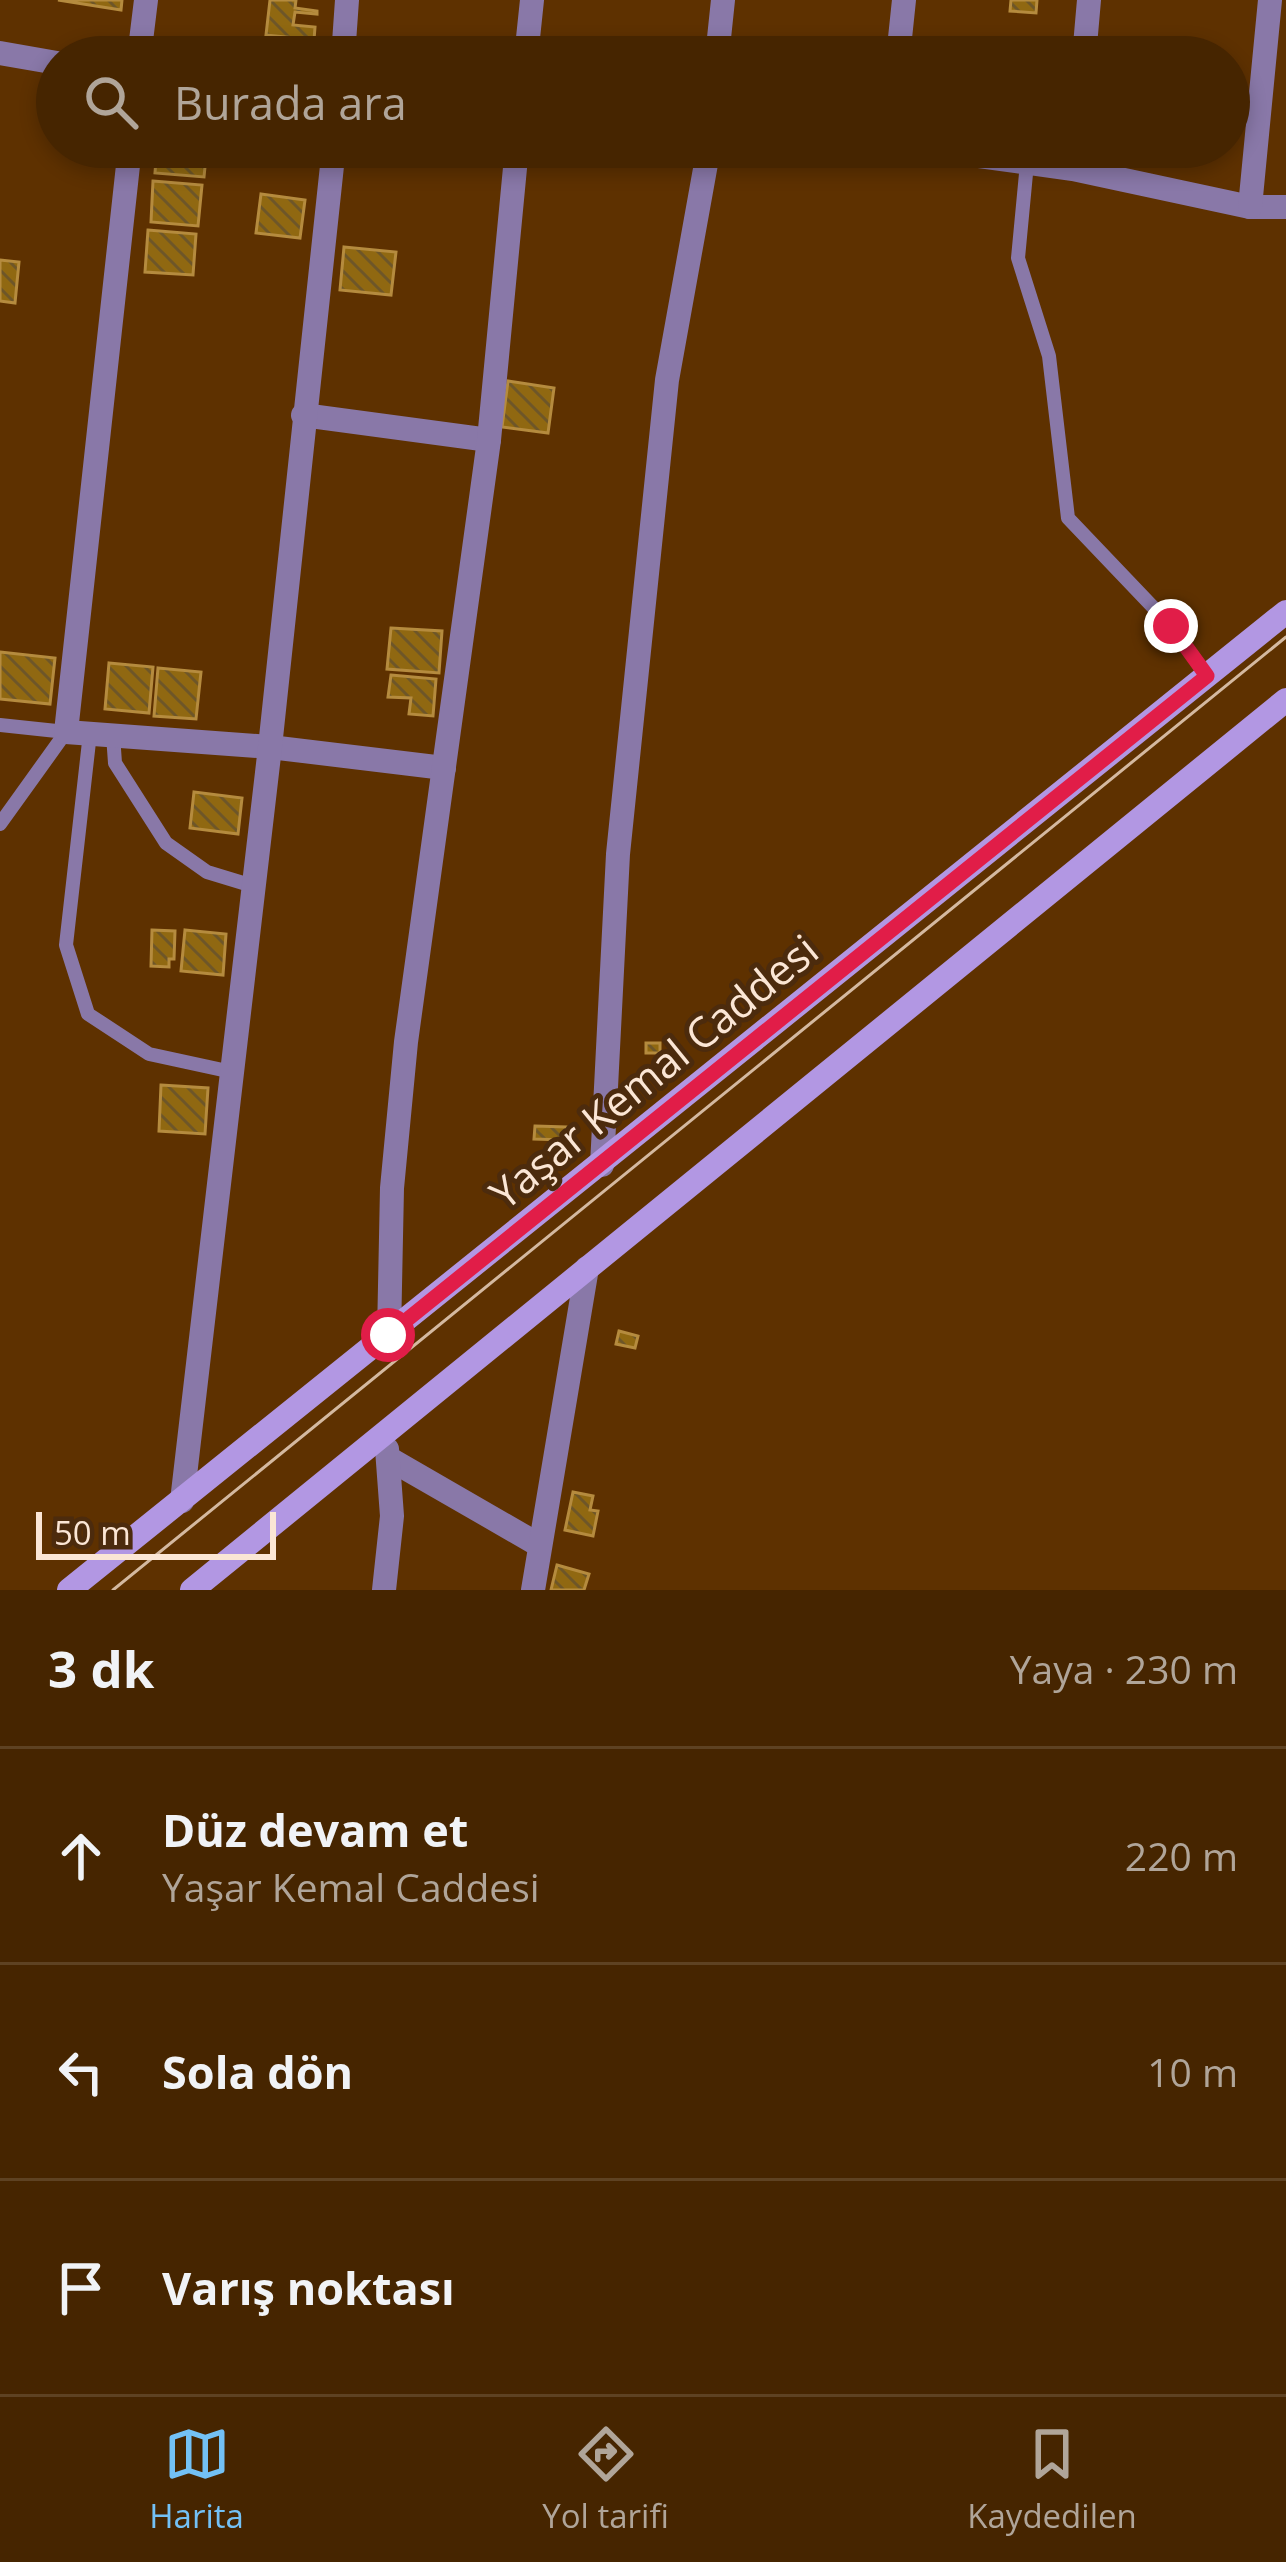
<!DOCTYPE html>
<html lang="tr">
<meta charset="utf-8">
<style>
body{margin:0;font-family:"Open Sans",sans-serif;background:#50310f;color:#f1f3f6}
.scale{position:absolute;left:36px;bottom:30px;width:240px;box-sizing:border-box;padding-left:12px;border:6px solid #fbe6d5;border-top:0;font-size:33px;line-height:42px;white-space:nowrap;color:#fbe6d5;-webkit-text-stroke:9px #4c2b0d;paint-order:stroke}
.stop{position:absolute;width:36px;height:36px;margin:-27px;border:9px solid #e11d48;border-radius:50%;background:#fff}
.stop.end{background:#e11d48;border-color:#fff;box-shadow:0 3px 12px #0008}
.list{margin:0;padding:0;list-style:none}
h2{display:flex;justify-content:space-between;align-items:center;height:156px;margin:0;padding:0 48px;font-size:51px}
h2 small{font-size:39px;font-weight:400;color:#b0a599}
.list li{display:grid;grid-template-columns:78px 1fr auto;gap:36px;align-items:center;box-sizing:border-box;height:216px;padding:0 48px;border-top:3px solid #5e4222}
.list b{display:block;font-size:45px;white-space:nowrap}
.list p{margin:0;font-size:39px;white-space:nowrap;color:#b0a599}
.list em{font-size:39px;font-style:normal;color:#b0a599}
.icon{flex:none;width:66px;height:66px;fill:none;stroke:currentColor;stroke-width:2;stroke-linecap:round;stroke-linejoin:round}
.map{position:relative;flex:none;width:1286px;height:1590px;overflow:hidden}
.search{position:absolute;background:#462500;box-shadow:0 6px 18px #0003;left:36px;right:36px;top:36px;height:132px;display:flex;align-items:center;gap:30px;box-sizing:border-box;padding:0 42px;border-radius:66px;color:#b0a599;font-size:45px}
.sheet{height:804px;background:#462500}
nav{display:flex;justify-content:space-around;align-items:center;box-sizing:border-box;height:168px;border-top:3px solid #5e4222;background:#462500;font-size:33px;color:#b0a599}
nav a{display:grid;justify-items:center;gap:6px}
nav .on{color:#73c1f5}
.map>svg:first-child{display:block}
</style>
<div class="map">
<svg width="1286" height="1590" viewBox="0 0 1286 1590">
<defs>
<pattern id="building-back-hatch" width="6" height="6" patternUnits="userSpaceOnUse" patternTransform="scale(3)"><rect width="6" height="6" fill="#906811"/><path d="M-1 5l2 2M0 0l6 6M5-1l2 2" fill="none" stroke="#6e5628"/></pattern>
</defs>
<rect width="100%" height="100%" fill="#5e3100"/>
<g fill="url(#building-back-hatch)" stroke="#b58b3e" stroke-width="3">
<polygon points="58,0 122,0 121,10"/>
<polygon points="270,0 296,0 295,8 317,11 317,14 295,12 293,25 315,27 314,40 266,35"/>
<polygon points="1011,0 1037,0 1036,13 1010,11"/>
<polygon points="157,147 207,147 204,177 155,173"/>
<polygon points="153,181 202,185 198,226 151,222"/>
<polygon points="261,194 305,200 300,238 256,233"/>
<polygon points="148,230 196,234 193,275 145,272"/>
<polygon points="344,247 396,252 391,295 340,290"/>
<polygon points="0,260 19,262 15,303 0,301"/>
<polygon points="508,381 554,388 548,433 502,427"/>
<polygon points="391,628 442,631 439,673 387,669"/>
<polygon points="0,652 55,658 50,704 0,699"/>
<polygon points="109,663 153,667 149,713 105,709"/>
<polygon points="158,668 201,672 196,719 154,716"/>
<polygon points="391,675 436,679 433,716 409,714 411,698 388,697"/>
<polygon points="194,792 242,798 238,834 190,828"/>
<polygon points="152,930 175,931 174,959 169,959 169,967 151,966"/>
<polygon points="185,930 226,934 223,975 181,971"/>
<rect x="646" y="1043" width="14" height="10"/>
<polygon points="161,1085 208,1088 205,1134 159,1131"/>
<polygon points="535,1126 566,1127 565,1140 534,1139"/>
<polygon points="619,1331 638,1336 635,1348 616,1344"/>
<polygon points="573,1492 593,1496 590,1510 598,1511 593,1536 565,1530"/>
<polygon points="557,1565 589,1574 584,1590 551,1590"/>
</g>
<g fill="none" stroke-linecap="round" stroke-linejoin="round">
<g stroke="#8978a8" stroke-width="14">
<polyline points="1027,163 1018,258 1049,356 1068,518 1171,626 1207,676"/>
<polyline points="0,725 66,732"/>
<polyline points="90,733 66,945 88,1014 149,1054 232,1072"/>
<polyline points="113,735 115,763 166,843 207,872 253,886"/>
<polyline points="0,824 66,732"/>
</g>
<g stroke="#8978a8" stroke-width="24">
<polyline points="0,53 57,63"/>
<polyline points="139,57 146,0"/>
<polyline points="343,57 347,0"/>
<polyline points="526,57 532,0"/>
<polyline points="717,57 723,0"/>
<polyline points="898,57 904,0"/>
<polyline points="1084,57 1089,0"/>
<polyline points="130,147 66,732 270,747 444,768"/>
<polyline points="913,147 1073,169 1250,207 1286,207"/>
<polyline points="1250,207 1270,0"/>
<polyline points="303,415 489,440"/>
<polyline points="602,1165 618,854 667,380 709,147"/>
<polyline points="389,1335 392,1188 406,1042 489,440 517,147"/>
<polyline points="388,1458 539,1545"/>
<polyline points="182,1501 270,747 334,147"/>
<polyline points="384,1590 392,1516 387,1449"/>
<polyline points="533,1590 587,1268"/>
</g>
<g stroke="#b297e3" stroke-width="24">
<polyline points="69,1590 1286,612"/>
<polyline points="192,1590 1286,700"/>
</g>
<polyline stroke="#d4b9a0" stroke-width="3" points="113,1590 1286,637"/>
</g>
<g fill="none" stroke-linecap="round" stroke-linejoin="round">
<polyline stroke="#e11d48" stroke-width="15" points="388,1335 1207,676 1171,626"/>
</g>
<g text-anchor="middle" stroke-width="10" stroke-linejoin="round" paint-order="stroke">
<g font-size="42" fill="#fbe6d5" stroke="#4c2b0d">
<text transform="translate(654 1072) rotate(-39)" y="15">Yaşar Kemal Caddesi</text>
</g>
</g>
</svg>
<div class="scale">50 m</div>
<div class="stop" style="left:388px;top:1335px"></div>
<div class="stop end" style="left:1171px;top:626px"></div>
<div class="search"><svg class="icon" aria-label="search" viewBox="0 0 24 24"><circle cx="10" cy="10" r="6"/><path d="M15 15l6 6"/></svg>Burada ara</div>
</div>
<section class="sheet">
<h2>3 dk<small>Yaya · 230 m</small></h2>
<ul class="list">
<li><svg class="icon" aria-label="ahead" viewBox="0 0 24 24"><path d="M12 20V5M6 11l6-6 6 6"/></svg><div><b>Düz devam et</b><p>Yaşar Kemal Caddesi</p></div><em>220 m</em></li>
<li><svg class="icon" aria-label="left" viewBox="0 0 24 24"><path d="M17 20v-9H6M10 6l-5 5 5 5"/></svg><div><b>Sola dön</b></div><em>10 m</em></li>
<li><svg class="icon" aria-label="arrive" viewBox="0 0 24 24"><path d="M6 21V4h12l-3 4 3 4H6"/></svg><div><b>Varış noktası</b></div></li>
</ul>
</section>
<nav>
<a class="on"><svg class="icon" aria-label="map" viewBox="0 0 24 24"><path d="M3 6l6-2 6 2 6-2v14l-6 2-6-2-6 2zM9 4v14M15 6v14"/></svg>Harita</a>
<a><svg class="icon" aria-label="directions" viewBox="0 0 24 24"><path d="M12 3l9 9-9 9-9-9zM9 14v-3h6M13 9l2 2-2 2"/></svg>Yol tarifi</a>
<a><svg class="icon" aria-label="saved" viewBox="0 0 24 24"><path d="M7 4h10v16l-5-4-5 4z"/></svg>Kaydedilen</a>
</nav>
